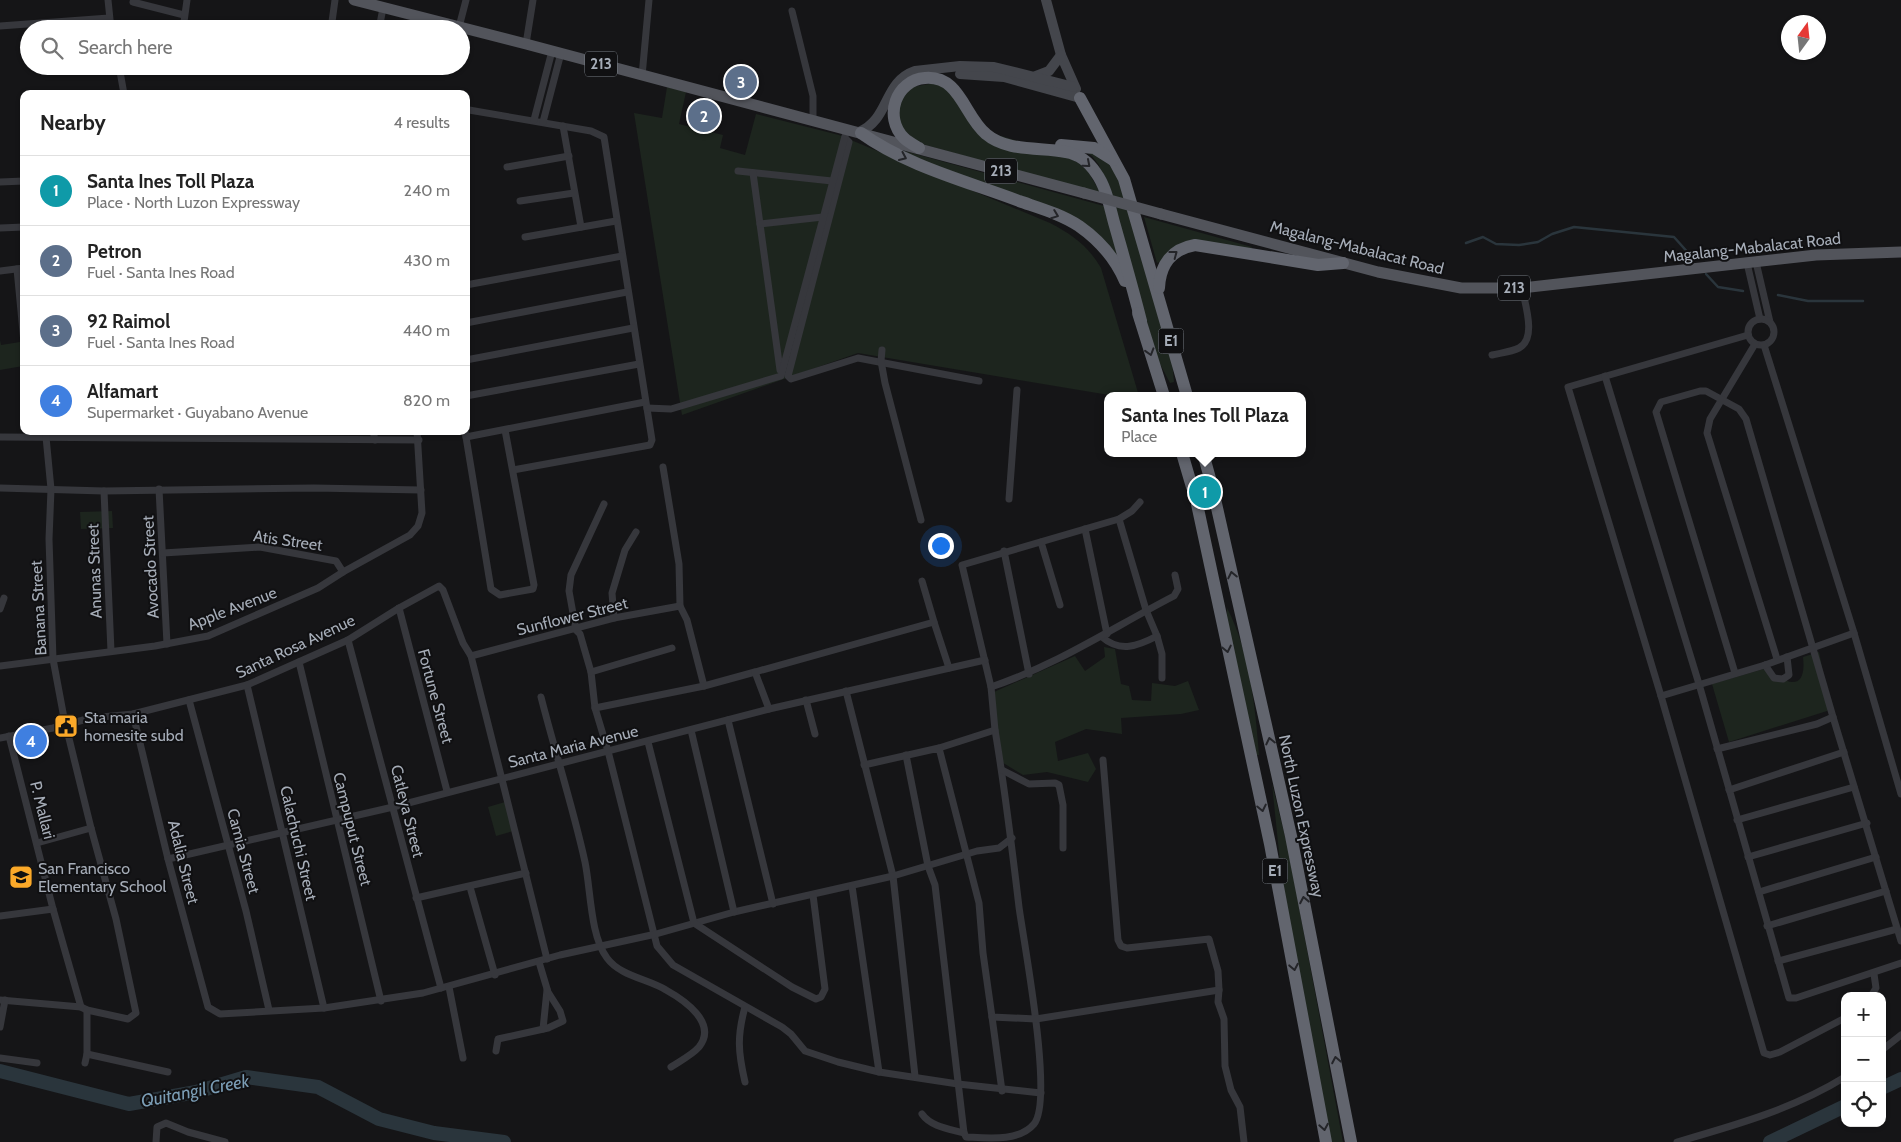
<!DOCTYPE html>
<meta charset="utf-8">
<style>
body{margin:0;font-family:Cabin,sans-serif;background:#f2f2f2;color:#222}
.controls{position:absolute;right:15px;bottom:15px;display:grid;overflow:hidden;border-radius:10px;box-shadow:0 1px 4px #0004}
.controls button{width:45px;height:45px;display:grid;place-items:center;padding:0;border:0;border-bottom:1px solid #e0e0e0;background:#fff;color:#222;font:25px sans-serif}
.compass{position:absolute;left:1781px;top:15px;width:45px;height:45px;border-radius:50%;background:#fff;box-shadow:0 1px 4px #0004;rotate:15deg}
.you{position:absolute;left:940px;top:545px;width:18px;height:18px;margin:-12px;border:4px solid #fff;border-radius:50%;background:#1a73e8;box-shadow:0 0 0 8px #1a73e833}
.badge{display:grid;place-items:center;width:32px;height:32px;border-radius:50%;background:#7c3aed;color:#fff;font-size:16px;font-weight:700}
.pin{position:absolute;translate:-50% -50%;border:2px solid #fff;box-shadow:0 1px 5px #0006}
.popup{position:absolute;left:1104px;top:392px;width:202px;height:65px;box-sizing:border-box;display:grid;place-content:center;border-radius:10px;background:#fff;filter:drop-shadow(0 1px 4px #0005);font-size:16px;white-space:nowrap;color:#767676}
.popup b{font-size:19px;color:#222}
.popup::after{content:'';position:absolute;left:50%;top:100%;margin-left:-10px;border:10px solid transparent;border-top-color:#fff}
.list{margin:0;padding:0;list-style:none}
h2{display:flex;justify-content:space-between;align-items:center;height:65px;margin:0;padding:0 20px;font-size:21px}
h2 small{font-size:16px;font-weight:400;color:#767676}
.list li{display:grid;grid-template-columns:32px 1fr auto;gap:15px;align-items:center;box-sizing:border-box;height:70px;padding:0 20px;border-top:1px solid #e0e0e0}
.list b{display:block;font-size:19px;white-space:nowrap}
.list p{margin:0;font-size:16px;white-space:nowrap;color:#767676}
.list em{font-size:16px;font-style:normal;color:#767676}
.icon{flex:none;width:28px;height:28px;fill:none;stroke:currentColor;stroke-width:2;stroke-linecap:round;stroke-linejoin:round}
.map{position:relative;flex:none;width:1901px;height:1142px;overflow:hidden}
.search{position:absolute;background:#fff;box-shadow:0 1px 4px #0004;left:20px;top:20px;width:450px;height:55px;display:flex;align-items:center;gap:12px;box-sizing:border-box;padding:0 18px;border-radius:28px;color:#767676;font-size:19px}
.panel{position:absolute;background:#fff;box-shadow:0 1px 4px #0004;left:20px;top:90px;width:450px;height:345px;border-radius:10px}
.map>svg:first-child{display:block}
</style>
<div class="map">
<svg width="1901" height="1142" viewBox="0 0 1901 1142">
<rect width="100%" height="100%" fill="#151517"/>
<g fill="#1d251e">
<polygon points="935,83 949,89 975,128 1067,156 1086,168 1101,194 918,143 900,126 898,104 912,87"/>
<path d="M667 87 686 92 679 124 723 135 720 148 745 155 756 114 839 135 1050 223C1073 235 1088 246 1101 268L1139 396H1115L858 353 682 415 634 113 662 118Z"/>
<polygon points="890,147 1104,206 1122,269 1100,240"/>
<polygon points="1080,148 1105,158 1118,178 1172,360 1174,382 1170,383 1158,360 1099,165 1092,156"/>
<polygon points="1144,217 1252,247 1250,251 1204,242 1157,263"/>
<polygon points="0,340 1,345 20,342 23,366 0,370"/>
<polygon points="112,511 113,528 81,529 80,512"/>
<path d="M1227 608C1250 652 1255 706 1259 755H1254L1226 639Z"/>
<polygon points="1104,647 1115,649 1121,684 1129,686 1132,700 1151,701 1152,683 1175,686 1188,681 1199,710 1181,714 1121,718 1122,734 1086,729 1055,742 1058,761 1088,753 1096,769 1088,782 1047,772 1023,775 1000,761 994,692 1075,656 1085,671 1105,657"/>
<path d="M1819 652 1830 707 1827 711 1729 742 1712 684 1767 668C1786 685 1807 692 1803 657Z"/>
<polygon points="1272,784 1288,848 1343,1142 1329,1142 1281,872"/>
<polygon points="505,802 513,831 496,836 488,807"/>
</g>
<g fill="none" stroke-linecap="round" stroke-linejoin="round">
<g stroke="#2a353c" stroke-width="2.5">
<polyline points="1466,243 1483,237 1496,244 1519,245 1538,242 1552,234 1574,227 1674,237 1691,256"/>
<polyline points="1706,274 1718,287 1743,291"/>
<polyline points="1778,295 1808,301 1863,301"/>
</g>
<g stroke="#2a353c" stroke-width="14">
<polyline points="0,1071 129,1104 196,1092 246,1077 318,1087 379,1119 434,1133 504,1142"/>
<polyline points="1882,1088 1901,1079"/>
<polyline points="1770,1142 1845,1106"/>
</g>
<g stroke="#36373c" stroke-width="7">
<polyline points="108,0 111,29"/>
<polyline points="133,2 184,15"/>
<polyline points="792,11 813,96 813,120"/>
<polyline points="0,26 109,18"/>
<polyline points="459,27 466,0"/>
<polyline points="183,29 187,0"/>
<polyline points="331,29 335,0"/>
<polyline points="379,29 383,8"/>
<polyline points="526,44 533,0"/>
<polyline points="119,66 124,94"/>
<polyline points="642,76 649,0"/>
<polyline points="469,110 591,131 604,137 652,440 650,445 513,470"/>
<polyline points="534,120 552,51"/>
<polyline points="543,122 561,53"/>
<polyline points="563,126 581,227"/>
<polyline points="845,138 849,142 788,376 791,379 858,358 979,381"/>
<polyline points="507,167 569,156"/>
<polyline points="738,171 832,181"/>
<polyline points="753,173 780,370"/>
<polyline points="0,182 24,181"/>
<polyline points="520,201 574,193"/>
<polyline points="760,224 823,217"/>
<polyline points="0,228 24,227"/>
<polyline points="525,237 616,221"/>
<polyline points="1756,262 1770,322"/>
<polyline points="1747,263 1760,319"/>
<polyline points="17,269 24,343"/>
<polyline points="0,271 24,268"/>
<polyline points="466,285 622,256"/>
<circle cx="1761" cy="332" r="13"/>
<polyline points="466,323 627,292"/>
<polyline points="1748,335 1568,387 1661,696 1764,1053 1770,1055 1780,1052 1845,1018"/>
<polyline points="1755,344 1710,419 1707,433 1777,659"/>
<polyline points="1764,345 1854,633 1901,794"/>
<polyline points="882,350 881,361 885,383 921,520"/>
<path d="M1492 355C1500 353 1511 352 1519 348 1537 339 1525 304 1522 288"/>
<polyline points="466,360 633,328"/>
<polyline points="1605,376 1699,684 1789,998 1796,998 1901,963"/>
<polyline points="466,396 639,364"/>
<polyline points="647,408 671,409 781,376 845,136"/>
<polyline points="373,431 375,440"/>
<polyline points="465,431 491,589 500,595 533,589 534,585 505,430"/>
<polyline points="0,437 419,440"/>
<polyline points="466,437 645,402"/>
<polyline points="663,467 679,564 680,606 687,620 704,686"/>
<polyline points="0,488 104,491 314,488 421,490"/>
<polyline points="159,489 167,644"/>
<polyline points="104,491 111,651"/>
<polyline points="1009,499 1017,390"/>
<polyline points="604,504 571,575 569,591 576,630 580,634 591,672 595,708 608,751 657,946 673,965 782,1027 791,1034 805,1051 838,1062 879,1072 958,1084 1041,1093"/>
<polyline points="1119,519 1146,610 1157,636"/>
<polyline points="1085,529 1107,634"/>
<polyline points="1041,542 1060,605"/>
<polyline points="1004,551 1029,674"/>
<polyline points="163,553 260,547 336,561 343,572"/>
<polyline points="399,608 447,791"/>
<polyline points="0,609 4,598"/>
<polyline points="614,618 612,593 625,550 636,532"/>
<polyline points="934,622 949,668"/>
<path d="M1102 637C1120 653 1138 646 1157 636L1162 654V678"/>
<polyline points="348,640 441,988"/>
<polyline points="471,656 614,618 680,606"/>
<polyline points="299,662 381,1001"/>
<polyline points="1765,665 1774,678 1783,679 1789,675 1787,657"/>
<polyline points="0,666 155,646 208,636 318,588 343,572 410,535 418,526 422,513 417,431"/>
<polyline points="591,672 672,648"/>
<polyline points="1735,673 1656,412 1661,402 1700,391 1706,391 1739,409 1746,419 1833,717 1901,941"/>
<polyline points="247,685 324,1008"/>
<path d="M991 687C1059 664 1112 628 1174 596L1178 589 1175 575"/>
<polyline points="846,691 893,876 915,1076"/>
<polyline points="1661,696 1765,665 1854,633"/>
<path d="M541 697C555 752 573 807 585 862 591 891 590 935 607 958 620 976 648 979 666 990 684 1000 718 1023 699 1047 692 1055 680 1061 671 1067"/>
<polyline points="189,700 246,911 269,1010"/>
<polyline points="806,700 815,734"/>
<polyline points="595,708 704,686 755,672"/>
<polyline points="769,709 755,672 934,622 922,581"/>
<polyline points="133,714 168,859 208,1007 220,1014 324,1008 423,993 560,955 656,934 734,912 893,876 977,851 999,848 1012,838"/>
<polyline points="728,720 773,904"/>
<polyline points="691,730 734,912"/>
<polyline points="9,736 53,909 81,1007"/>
<polyline points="0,738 53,728 91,718 133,714 247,685 348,640 399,608 439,586 443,590 463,643 471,656 547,959"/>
<polyline points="648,742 694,923 792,987 816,999 821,997 825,989 813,895"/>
<polyline points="939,748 995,730"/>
<polyline points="1717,749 1817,724 1833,717"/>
<path d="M906 755 928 866 935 885 964 1133 966 1137C987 1138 1019 1142 1034 1124 1054 1100 1024 944 1019 907 1012 848 1005 789 995 730L991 687 962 565 1119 519 1132 511 1140 502"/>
<polyline points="864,765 939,748 979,903 983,953 992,1017 1036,1019 1219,990 1218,971 1209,939 1127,948 1121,946 1118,940 1103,760"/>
<polyline points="1002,770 1029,784 1055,783 1059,785 1063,805 1063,848"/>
<polyline points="1729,790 1844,752"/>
<polyline points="1737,820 1854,787"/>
<polyline points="37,843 91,828"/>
<polyline points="1748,857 1867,823"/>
<polyline points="168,859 393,807 769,709 985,660"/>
<polyline points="852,886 879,1072"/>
<polyline points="470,887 495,975"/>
<polyline points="1759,892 1876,857"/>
<polyline points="416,898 526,873"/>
<polyline points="0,916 53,909"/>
<polyline points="1767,926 1886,891"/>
<polyline points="1778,961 1897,929"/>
<polyline points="449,987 463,1058"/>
<polyline points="1219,990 1218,1002 1224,1019 1225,1066 1231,1090 1240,1107 1244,1142"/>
<polyline points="1871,996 1876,988 1874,974"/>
<polyline points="0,1000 81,1007 87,1010 128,1019 136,1013 116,919 91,828 64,718 53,659 49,539 51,489 46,437"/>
<path d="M745 1007C737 1036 738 1052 745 1082"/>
<polyline points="992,1017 1002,1091"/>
<polyline points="0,1027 5,1000"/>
<polyline points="543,1029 547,990"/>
<polyline points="1882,1050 1901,1035"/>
<polyline points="496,1051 498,1039 548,1028 563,1021 560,1011 548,992 539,962"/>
<polyline points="87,1054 168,1072"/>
<polyline points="0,1058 37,1063"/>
<polyline points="85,1063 87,1054 87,1010"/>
<path d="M922 1114C931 1127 950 1129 964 1133"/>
<polyline points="156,1142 157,1127 166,1123 188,1132 225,1142"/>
<path d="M1677 1142C1736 1125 1793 1109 1845 1077"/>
</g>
<g stroke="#44464c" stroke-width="10">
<polyline points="1046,0 1061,55 1076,89"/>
<polyline points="960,74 1004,77 1080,98"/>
<polyline points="1036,76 1049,71 1061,55"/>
<path d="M859 132C890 119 883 82 915 71L960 66 994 67 1074 87"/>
</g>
<g stroke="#52545b" stroke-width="11">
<polyline points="354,0 526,44 1084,193"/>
<polyline points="1161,214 1378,272 1461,288 1522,288 1816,255 1901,252"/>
</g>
<g stroke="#62656e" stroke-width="12">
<polyline points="1080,98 1124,179 1187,396"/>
<path d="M861 133C907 166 966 181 1019 201 1039 208 1061 214 1079 226 1099 240 1115 258 1125 281"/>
<polyline points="1061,145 1094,148 1113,160"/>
<path d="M919 148C914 145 908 142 904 138 883 117 896 80 925 78 960 75 964 116 986 134 1007 152 1040 147 1066 152 1078 154 1089 162 1096 173 1107 188 1110 209 1115 226 1124 258 1133 289 1141 321"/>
<path d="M1159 288C1160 264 1172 249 1195 245L1318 265 1343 263"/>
<polyline points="1138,313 1164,396"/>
<polyline points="1182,453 1192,487"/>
<polyline points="1203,453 1211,482"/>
<polyline points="1215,499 1291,836 1351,1142"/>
<polyline points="1197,504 1270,844 1326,1142"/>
</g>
<polyline stroke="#52545b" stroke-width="11" points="1084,193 1161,214"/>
</g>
<defs><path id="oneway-chevron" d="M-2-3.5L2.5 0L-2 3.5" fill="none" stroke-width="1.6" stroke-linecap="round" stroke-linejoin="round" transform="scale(1.25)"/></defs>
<g stroke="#242529">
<use href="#oneway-chevron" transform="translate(903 157) rotate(24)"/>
<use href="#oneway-chevron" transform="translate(1087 164) rotate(41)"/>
<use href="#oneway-chevron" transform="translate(1055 215) rotate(21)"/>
<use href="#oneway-chevron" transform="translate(1174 254) rotate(-37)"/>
<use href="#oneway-chevron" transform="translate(1150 352) rotate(73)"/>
<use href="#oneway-chevron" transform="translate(1232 575) rotate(-102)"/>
<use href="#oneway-chevron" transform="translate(1227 649) rotate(78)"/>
<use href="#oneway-chevron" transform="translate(1270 741) rotate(-103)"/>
<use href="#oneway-chevron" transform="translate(1262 808) rotate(78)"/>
<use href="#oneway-chevron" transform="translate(1304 900) rotate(-101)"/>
<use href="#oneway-chevron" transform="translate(1294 967) rotate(79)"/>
<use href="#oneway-chevron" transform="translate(1336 1060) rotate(-101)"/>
<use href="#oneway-chevron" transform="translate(1324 1127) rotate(80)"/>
</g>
<defs>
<g id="civic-square" transform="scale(1.25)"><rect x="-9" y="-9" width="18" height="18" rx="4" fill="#fba929" stroke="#101012"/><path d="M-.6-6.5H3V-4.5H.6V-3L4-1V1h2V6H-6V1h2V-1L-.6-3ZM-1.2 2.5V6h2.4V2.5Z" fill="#111"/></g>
<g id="school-square" transform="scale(1.25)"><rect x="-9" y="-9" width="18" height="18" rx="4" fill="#fba929" stroke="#101012"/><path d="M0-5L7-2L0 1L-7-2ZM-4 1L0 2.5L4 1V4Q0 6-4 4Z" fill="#111"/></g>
</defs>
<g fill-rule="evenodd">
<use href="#civic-square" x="66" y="726"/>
<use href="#school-square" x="21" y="877"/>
</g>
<g text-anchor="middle" stroke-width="4" stroke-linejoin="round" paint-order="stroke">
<g fill="#101012" stroke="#797e86" stroke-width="1">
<rect x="585" y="51.5" width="32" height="25" rx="4"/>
<rect x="985" y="158.5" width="32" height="25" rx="4"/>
<rect x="1498" y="275.5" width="32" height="25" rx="4"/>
<rect x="1158.5" y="328.5" width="25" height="25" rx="4"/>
<rect x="1262.5" y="858.5" width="25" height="25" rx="4"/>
</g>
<g font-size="15" font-weight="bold" fill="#a6adb8">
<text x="601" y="69">213</text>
<text x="1001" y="176">213</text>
<text x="1514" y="293">213</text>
<text x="1171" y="346">E1</text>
<text x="1275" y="876">E1</text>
</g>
<g font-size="16" fill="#a6adb8" stroke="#101012">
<text transform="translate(1357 247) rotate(14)" y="6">Magalang-Mabalacat Road</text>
<text transform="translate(1752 247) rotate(-6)" y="6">Magalang-Mabalacat Road</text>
<text transform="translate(288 540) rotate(8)" y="6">Atis Street</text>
<text transform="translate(150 567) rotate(-93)" y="6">Avocado Street</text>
<text transform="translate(94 571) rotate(-92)" y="6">Anunas Street</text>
<text transform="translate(38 608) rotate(-93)" y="6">Banana Street</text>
<text transform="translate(232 608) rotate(-21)" y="6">Apple Avenue</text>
<text transform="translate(572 616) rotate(-14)" y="6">Sunflower Street</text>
<text transform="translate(295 646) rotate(-25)" y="6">Santa Rosa Avenue</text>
<text transform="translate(436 696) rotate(75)" y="6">Fortune Street</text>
<text transform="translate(573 746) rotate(-14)" y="6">Santa Maria Avenue</text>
<text transform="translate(43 810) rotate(76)" y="6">P. Mallari</text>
<text transform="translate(408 811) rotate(76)" y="6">Catleya Street</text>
<text transform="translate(1302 816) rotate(78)" y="6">North Luzon Expressway</text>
<text transform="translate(353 829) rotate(76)" y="6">Campuput Street</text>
<text transform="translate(299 843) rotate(77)" y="6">Calachuchi Street</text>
<text transform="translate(244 851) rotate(75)" y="6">Camia Street</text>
<text transform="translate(184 862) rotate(76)" y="6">Adalia Street</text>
</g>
<g font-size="16" fill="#a6adb8" stroke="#101012" text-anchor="start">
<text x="84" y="723">Sta maria<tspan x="84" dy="18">homesite subd</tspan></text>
<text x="38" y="874">San Francisco<tspan x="38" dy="18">Elementary School</tspan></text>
</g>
<g font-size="18" font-style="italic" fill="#7b9db5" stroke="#101012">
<text transform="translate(195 1091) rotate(-11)" y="6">Quitangil Creek</text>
</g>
</g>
</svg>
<div class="controls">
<button>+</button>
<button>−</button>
<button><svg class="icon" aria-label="locate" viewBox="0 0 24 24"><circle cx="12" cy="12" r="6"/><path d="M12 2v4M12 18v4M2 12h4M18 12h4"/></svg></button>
</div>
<svg class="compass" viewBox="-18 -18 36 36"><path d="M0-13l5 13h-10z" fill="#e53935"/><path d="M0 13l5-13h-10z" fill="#767676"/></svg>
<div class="you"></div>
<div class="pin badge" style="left:1205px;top:492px;background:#0f9aa8">1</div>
<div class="popup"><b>Santa Ines Toll Plaza</b>Place</div>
<div class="pin badge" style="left:704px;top:116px;background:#5c6f8a">2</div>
<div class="pin badge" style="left:741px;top:82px;background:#5c6f8a">3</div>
<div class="pin badge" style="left:31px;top:741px;background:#3f7fe0">4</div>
<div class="search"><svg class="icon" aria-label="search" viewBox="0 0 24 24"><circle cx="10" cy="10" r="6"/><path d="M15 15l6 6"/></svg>Search here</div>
<section class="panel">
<h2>Nearby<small>4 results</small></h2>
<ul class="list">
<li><span class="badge" style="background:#0f9aa8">1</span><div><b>Santa Ines Toll Plaza</b><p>Place · North Luzon Expressway</p></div><em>240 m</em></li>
<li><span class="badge" style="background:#5c6f8a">2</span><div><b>Petron</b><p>Fuel · Santa Ines Road</p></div><em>430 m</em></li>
<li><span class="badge" style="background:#5c6f8a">3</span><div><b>92 Raimol</b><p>Fuel · Santa Ines Road</p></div><em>440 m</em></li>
<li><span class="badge" style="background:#3f7fe0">4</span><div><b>Alfamart</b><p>Supermarket · Guyabano Avenue</p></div><em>820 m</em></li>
</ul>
</section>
</div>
